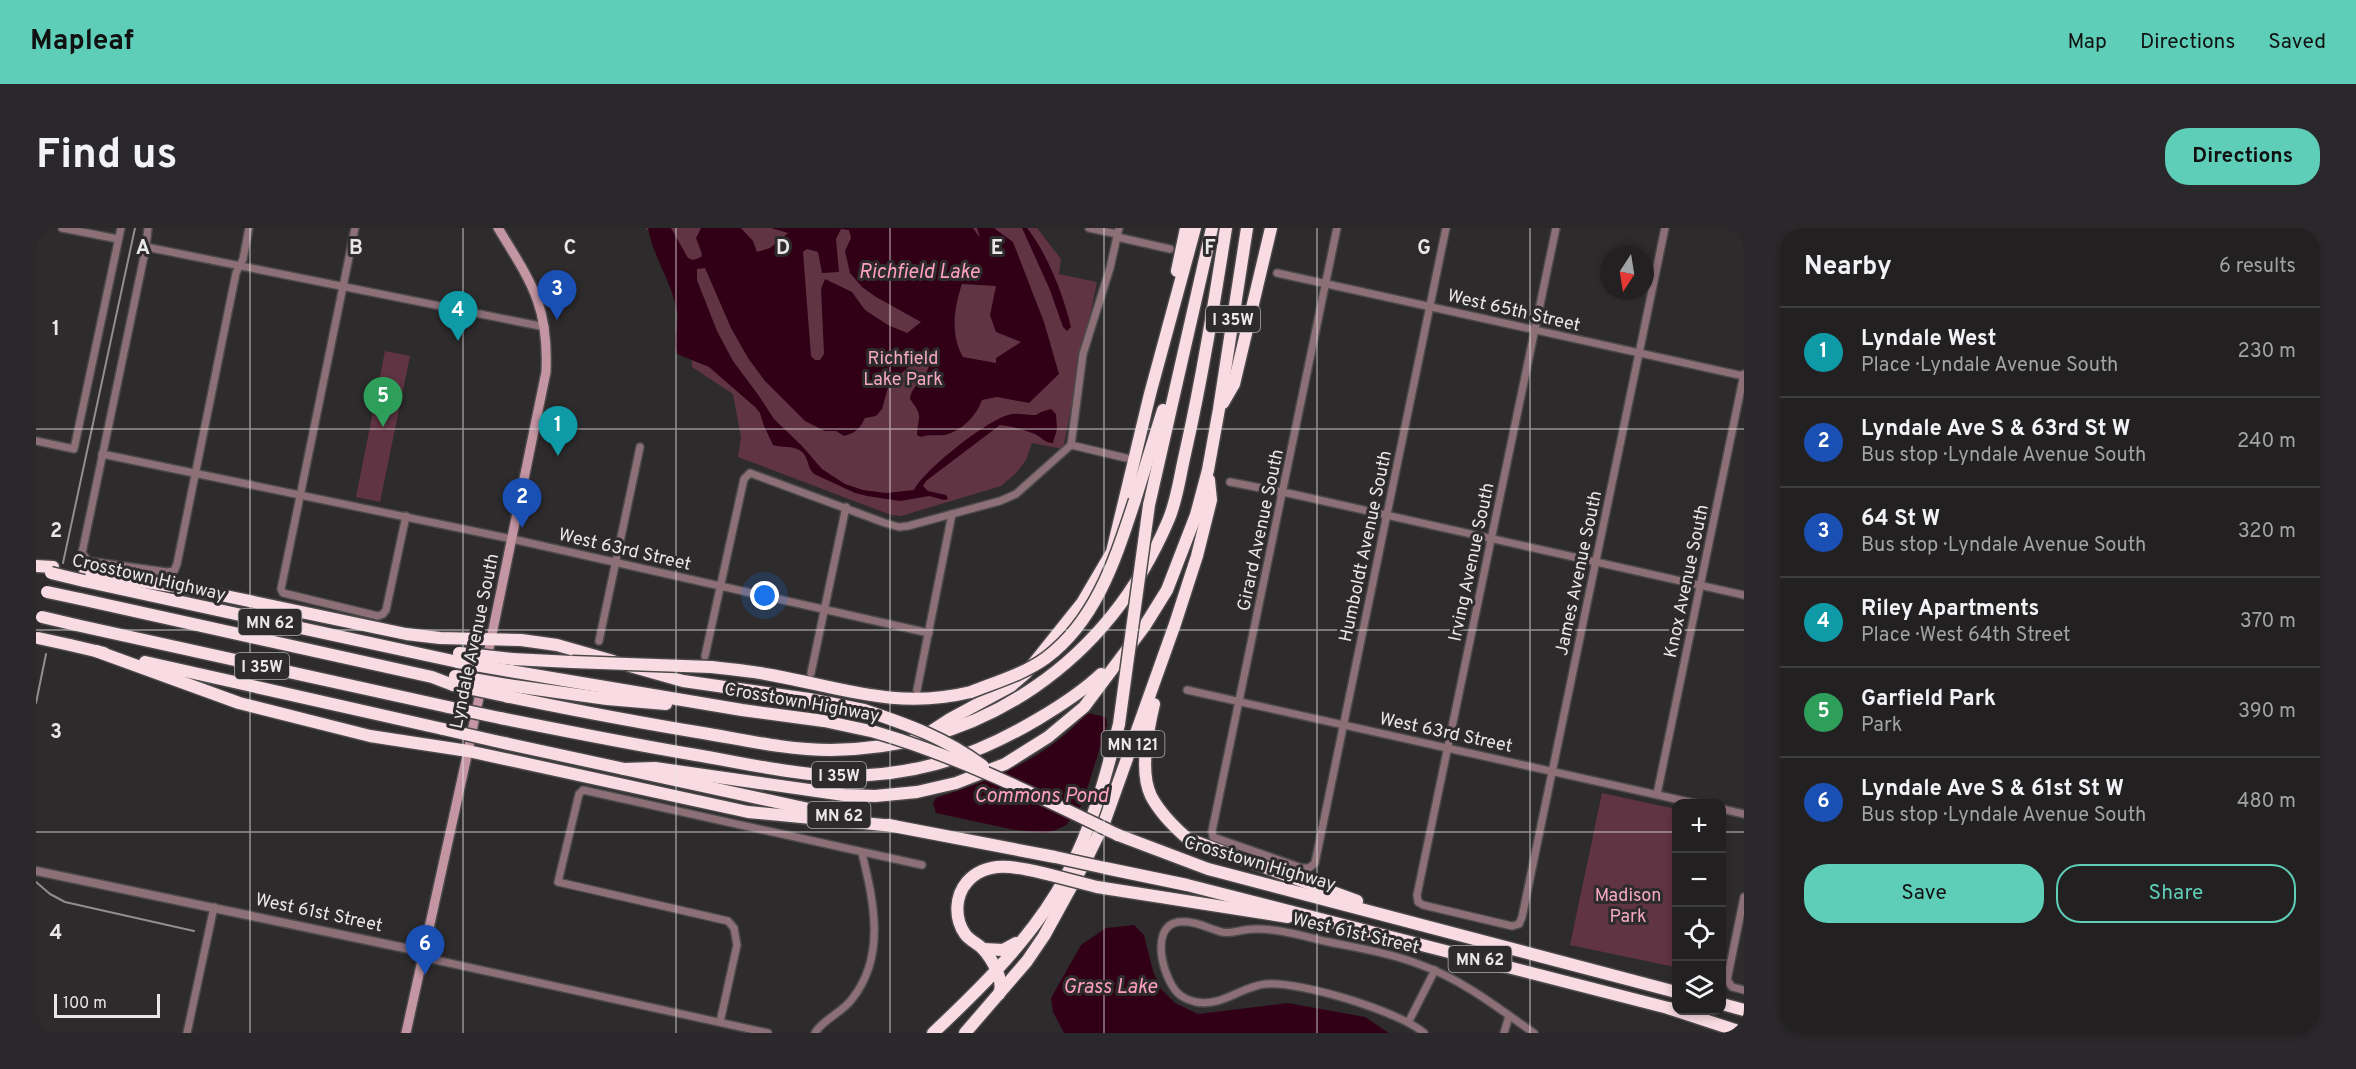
<!DOCTYPE html>
<meta charset="utf-8">
<style>
body{margin:0;font-family:Overpass,sans-serif;background:#2a282a;color:#f1f3f6}
.controls{position:absolute;right:18px;bottom:18px;display:grid;overflow:hidden;border-radius:12px;box-shadow:0 3px 9px #0003}
.controls button{width:54px;height:54px;display:grid;place-items:center;padding:0;border:0;border-bottom:2px solid #3f3e3f;background:#222021;color:#f1f3f6;font:30px sans-serif}
.compass{position:absolute;left:1564px;top:18px;width:54px;height:54px;border-radius:50%;background:#222021;box-shadow:0 3px 9px #0003;rotate:192deg}
.scale{position:absolute;left:18px;bottom:15px;width:106px;box-sizing:border-box;padding-left:6px;border:3px solid #e9e7e8;border-top:0;font-size:16px;line-height:21px;white-space:nowrap;color:#e9e7e8;-webkit-text-stroke:4px #2e2b2c;paint-order:stroke}
.you{position:absolute;left:729px;top:368px;width:21px;height:21px;margin:-15px;border:4px solid #fff;border-radius:50%;background:#1a73e8;box-shadow:0 0 0 9px #1a73e833}
.badge{display:grid;place-items:center;width:39px;height:39px;border-radius:50%;background:#5eceb8;color:#fff;font-size:20px;font-weight:700}
.pin{position:absolute;translate:-50% -50px;filter:drop-shadow(0 2px 3px #0008)}
.pin::after{content:'';position:absolute;top:32px;width:21px;height:18px;background:inherit;clip-path:polygon(0 0,100% 0,50% 100%)}
.list{margin:0;padding:0;list-style:none}
h2{display:flex;justify-content:space-between;align-items:center;height:78px;margin:0;padding:0 24px;font-size:26px}
h2 small{font-size:20px;font-weight:400;color:#a2a3a5}
.list li{display:grid;grid-template-columns:39px 1fr auto;gap:18px;align-items:center;box-sizing:border-box;height:90px;padding:0 24px;border-top:2px solid #3f3e3f}
.list b{display:block;font-size:22px;white-space:nowrap}
.list p{margin:0;font-size:20px;white-space:nowrap;color:#a2a3a5}
.list em{font-size:20px;font-style:normal;color:#a2a3a5}
.actions{display:flex;gap:12px;padding:18px 24px}
.actions a{flex:1;padding:14px 0;border:2px solid #5eceb8;border-radius:24px;text-align:center;font-size:21px;color:#5eceb8}
.actions .main{background:#5eceb8;color:#111}
.icon{flex:none;width:33px;height:33px;fill:none;stroke:currentColor;stroke-width:2;stroke-linecap:round;stroke-linejoin:round}
.map{position:relative;flex:none;width:1708px;height:805px;overflow:hidden;border-radius:24px}
header{display:flex;align-items:center;gap:36px;box-sizing:border-box;height:84px;padding:0 30px;background:#5eceb8;color:#111}
header strong{font-size:28px}
nav{display:flex;gap:33px;margin-inline-start:auto;font-size:21px}
.intro{display:flex;align-items:center;justify-content:space-between;box-sizing:border-box;height:144px;padding:0 36px}
h1{margin:0;font-size:42px}
.button{padding:15px 27px;border-radius:24px;background:#5eceb8;color:#111;font-size:21px;font-weight:700}
main{display:flex;gap:36px;padding:0 36px}
aside{flex:1;background:#222021;border-radius:24px;box-shadow:0 3px 9px #0003}
.map>svg:first-child{display:block}
</style>
<header>
<strong>Mapleaf</strong>
<nav><a>Map</a><a>Directions</a><a>Saved</a></nav>
</header>
<div class="intro"><h1>Find us</h1><a class="button">Directions</a></div>
<main>
<div class="map">
<svg width="1708" height="805" viewBox="0 0 1708 805">
<rect width="100%" height="100%" fill="#2e2b2c"/>
<g fill="#613444">
<polygon points="609,0 1001,0 1025,31 1023,46 1061,54 1027,221 996,215 990,232 980,245 965,258 865,288 855,287 702,229 705,209 697,166 656,139 653,34"/>
<polygon points="349,123 374,128 344,274 320,269"/>
<polygon points="1566,565 1640,581 1639,739 1534,717"/>
</g>
<g fill="#320016" fill-rule="evenodd">
<path d="M612 0H635L652 30 657 32 665 29 666 26 660 10 665 0H705L717 13 721 24 734 20 752 5 735 0H937L944 10 941 0H958L977 14 1008 94 1023 146 993 175 961 169 946 172C940 188 927 202 909 207 901 208 893 206 885 209L881 207C882 187 888 190 874 171 875 158 890 151 893 138L885 133 876 136 853 156 846 181 840 188 829 190C824 201 819 205 808 208L800 203H789L769 193 729 153 712 130 695 100 669 40 661 41V52L681 103 697 133 723 168 738 191 766 218 786 241 809 256 827 262 850 265 878 262C888 242 950 193 972 187 980 184 990 187 1000 187L1005 184 1015 181 1020 186 1021 201 1017 215C1009 215 1006 210 999 206 989 202 975 198 964 197L890 253 887 258 892 263 910 267 912 271 908 272 893 268 864 273 831 268 819 265 778 246C771 240 773 230 766 224 759 217 746 220 737 217L728 198 724 185 719 179 673 139 641 126C636 112 643 99 641 84 636 54 617 29 612 0ZM805 1 813 2 815 10 809 23 814 45 826 59 840 69 885 94 871 105 852 97 829 82 816 64 789 51 785 61 788 126 784 132H779L775 128 767 24 771 21 782 24 786 45 803 44 800 11ZM926 56 960 58 954 87 960 104 985 114 960 130V135L927 129C914 106 918 80 926 56Z"/>
<path d="M986 0H991C1011 25 1028 68 1035 99L1031 103 1027 99 1014 62Z"/>
<path d="M1051 485 1070 489 1071 497 1046 577 1030 597 1020 602 1009 605 979 602 900 585 897 575 900 570C956 552 1011 531 1051 485Z"/>
<polygon points="1098,697 1108,707 1117,743 1125,761 1139,775 1162,786 1252,775 1329,789 1353,805 1028,805 1017,784 1015,770 1045,717 1070,700"/>
</g>
<g fill="none" stroke-linecap="round" stroke-linejoin="round">
<g stroke="#4c494a" stroke-width="10">
<g id="minor">
<polyline points="26,0 82,11"/>
<polyline points="112,0 110,19 46,325 52,333 131,344 138,343 141,336 200,45 207,31 213,0"/>
<polyline points="319,0 245,361 247,365 342,388 347,386 350,382 370,288"/>
<polyline points="1053,0 1081,6"/>
<polyline points="1301,0 1176,603 1177,609 1266,640 1273,640 1279,635 1410,0"/>
<polyline points="1520,0 1381,667 1382,674 1387,677 1476,698 1483,696 1486,689 1629,0"/>
<polyline points="1081,9 1134,21"/>
<polyline points="110,19 509,99"/>
<polyline points="1241,45 1708,148"/>
<polyline points="0,213 38,221 85,0"/>
<polyline points="1035,217 1047,126 1074,40 1083,0"/>
<polyline points="1035,217 1090,230"/>
<polyline points="66,226 476,311 893,405"/>
<polyline points="1194,254 1256,266 1708,367"/>
<polyline points="563,413 604,219"/>
<polyline points="669,428 708,251 714,245 849,295 863,299 872,298 964,273 980,266 1035,217"/>
<polyline points="775,445 810,279"/>
<polyline points="881,462 916,286"/>
<polyline points="1151,462 1662,576"/>
<polyline points="1621,566 1708,146"/>
<polyline points="1686,581 1708,586"/>
<polyline points="1708,669 1691,752 1696,759 1708,762"/>
<polyline points="388,724 395,731 732,805"/>
<polyline points="1373,793 1399,742"/>
<polyline points="684,794 701,717 698,700 692,693 522,654 543,566 547,562 886,637"/>
<polyline points="151,805 178,679"/>
<path d="M779 805C787 791 806 785 816 771 850 728 838 675 826 625"/>
<path d="M1388 805C1363 783 1263 753 1230 756 1205 758 1187 779 1160 774 1156 773 1148 770 1144 767 1128 755 1112 699 1142 694 1158 692 1171 700 1186 704 1192 706 1201 703 1208 702 1234 698 1263 707 1288 713 1321 720 1355 725 1385 737 1427 752 1462 780 1498 805"/>
<polyline points="1468,805 1473,788"/>
</g>
</g>
<g stroke="#4c494a" stroke-width="11">
<polyline id="tertiary" points="0,643 388,724"/>
</g>
<g stroke="#4c494a" stroke-width="12">
<path id="secondary" d="M370 805 432 523 510 144C513 78 495 54 462 0"/>
</g>
<g stroke="#4c494a" stroke-width="15">
<g id="motorway">
<polyline points="1141,43 1150,0"/>
<polyline points="1187,175 1198,156 1235,0"/>
<polyline points="1099,272 1127,182"/>
<polyline points="1113,277 1176,0"/>
<polyline points="0,338 17,339"/>
<polyline points="49,345 156,361 370,406 404,410 485,412 521,417 577,433"/>
<polyline points="48,353 422,434"/>
<polyline points="44,371 396,449 417,457"/>
<polyline points="40,397 412,479"/>
<polyline points="34,417 68,425"/>
<polyline points="60,423 203,475 334,508 432,523 712,584 858,598"/>
<polyline points="476,431 536,434"/>
<polyline points="109,434 407,501"/>
<polyline points="594,438 647,453 773,471 828,482"/>
<path d="M675 439C695 441 715 443 735 447 807 460 860 482 935 464"/>
<polyline points="474,443 706,482 788,493 839,504"/>
<polyline points="471,457 571,471 630,476"/>
<path d="M469 468C537 482 605 495 673 506 713 513 754 522 795 522 948 520 1072 433 1132 293 1141 273 1144 247 1149 226 1166 151 1178 76 1190 0"/>
<path d="M1118 476C1112 502 1103 543 1115 568 1124 585 1138 599 1152 611L1321 673"/>
<path d="M464 490C529 503 595 516 660 527 702 534 744 544 786 547 868 552 933 532 1002 491 1024 478 1046 464 1065 446"/>
<polyline points="894,504 914,491 975,458 990,445 1046,375 1076,324 1114,166 1159,0"/>
<polyline points="459,513 782,583"/>
<polyline points="588,541 619,540 808,567 839,568 881,564 920,555 969,536 1012,509 1048,479 1108,399 1131,362 1160,287 1172,242 1183,181 1211,0"/>
<polyline points="852,597 1019,629"/>
<polyline points="1082,607 1172,641 1640,764"/>
<polyline points="1069,640 1151,657 1640,782"/>
<polyline points="1061,659 1252,689"/>
<polyline points="947,721 967,722 980,715"/>
<path d="M963 766C969 753 956 731 947 721 941 715 933 712 929 706 918 690 919 668 931 654 953 629 988 641 1015 647"/>
<polyline points="1686,776 1708,782"/>
<polyline points="1632,780 1708,805"/>
<path d="M897 805C946 759 998 708 1030 648 1056 600 1070 548 1083 496"/>
<polyline points="929,805 991,733 1008,708 1052,628 1068,595 1139,396 1161,328 1175,272 1173,252"/>
</g>
</g>
<use href="#minor" stroke="#8d6f78" stroke-width="7"/>
<use href="#tertiary" stroke="#8d6f78" stroke-width="8"/>
<use href="#secondary" stroke="#c495a3" stroke-width="9"/>
<use href="#motorway" stroke="#f9dbe3" stroke-width="12"/>
<g stroke="#908e8f" stroke-width="2">
<polyline points="27,335 99,0"/>
<polyline points="0,475 10,426"/>
<polyline points="0,654 14,666 29,674 158,703"/>
</g>
<g stroke="#4c494a" stroke-width="15" stroke-linecap="butt">
<g id="motorway-bridge">
<polyline points="15,345 48,353"/>
<polyline points="11,364 44,371"/>
<polyline points="6,389 40,397"/>
<polyline points="2,410 34,417"/>
<polyline points="423,425 476,431"/>
<polyline points="422,434 474,443"/>
<polyline points="536,434 675,439"/>
<polyline points="419,448 471,457"/>
<polyline points="417,457 469,468"/>
<path d="M935 464C960 454 988 446 1010 430 1061 392 1080 329 1099 272"/>
<polyline points="412,479 464,490"/>
<path d="M828 482C873 497 909 510 947 538"/>
<polyline points="1083,496 1113,277"/>
<polyline points="407,501 459,513"/>
<path d="M839 504C924 529 1002 568 1082 607"/>
<polyline points="1019,629 1069,640"/>
<polyline points="1015,647 1061,659"/>
</g>
</g>
<use href="#motorway-bridge" stroke="#f9dbe3" stroke-width="12"/>
</g>
<path fill="none" stroke="#e9e7e8" stroke-width="1.5" stroke-opacity="0.55" d="M214 0V805M427 0V805M640 0V805M854 0V805M1068 0V805M1281 0V805M1494 0V805M0 201H1708M0 402H1708M0 604H1640M1686 604H1708"/>
<g text-anchor="middle" stroke-width="6" stroke-linejoin="round" paint-order="stroke">
<g fill="#2e2b2c" stroke="#b1afb0" stroke-width="1.5">
<rect x="1170" y="78" width="54" height="26" rx="4.5"/>
<rect x="202.5" y="381" width="63" height="26" rx="4.5"/>
<rect x="199" y="425" width="54" height="26" rx="4.5"/>
<rect x="1065.5" y="503" width="63" height="26" rx="4.5"/>
<rect x="776" y="534" width="54" height="26" rx="4.5"/>
<rect x="771.5" y="574" width="63" height="26" rx="4.5"/>
<rect x="1412.5" y="718" width="63" height="26" rx="4.5"/>
</g>
<g font-size="16" font-weight="bold" fill="#e9e7e8">
<text x="1197" y="97">I 35W</text>
<text x="234" y="400">MN 62</text>
<text x="226" y="444">I 35W</text>
<text x="1097" y="522">MN 121</text>
<text x="803" y="553">I 35W</text>
<text x="803" y="593">MN 62</text>
<text x="1444" y="737">MN 62</text>
</g>
<g font-size="18" fill="#e9e7e8" stroke="#2e2b2c">
<text transform="translate(1478 82) rotate(13)" y="6">West 65th Street</text>
<text transform="translate(1224 302) rotate(-78)" y="6">Girard Avenue South</text>
<text transform="translate(1329 318) rotate(-78)" y="6">Humboldt Avenue South</text>
<text transform="translate(589 321) rotate(13)" y="6">West 63rd Street</text>
<text transform="translate(1435 334) rotate(-78)" y="6">Irving Avenue South</text>
<text transform="translate(1542 345) rotate(-78)" y="6">James Avenue South</text>
<text transform="translate(113 349) rotate(13)" y="6">Crosstown Highway</text>
<text transform="translate(1650 353) rotate(-78)" y="6">Knox Avenue South</text>
<text transform="translate(438 413) rotate(-78)" y="6">Lyndale Avenue South</text>
<text transform="translate(766 474) rotate(10)" y="6">Crosstown Highway</text>
<text transform="translate(1410 504) rotate(12)" y="6">West 63rd Street</text>
<text transform="translate(1224 635) rotate(16)" y="6">Crosstown Highway</text>
<text transform="translate(283 684) rotate(12)" y="6">West 61st Street</text>
<text transform="translate(1320 705) rotate(13)" y="6">West 61st Street</text>
</g>
<g font-size="18" fill="#f5a8c1" stroke="#2e2b2c">
<text x="867" y="136">Richfield<tspan x="867" dy="21">Lake Park</tspan></text>
<text x="1592" y="673">Madison<tspan x="1592" dy="21">Park</tspan></text>
</g>
<g font-size="20" font-style="italic" fill="#ff9fbf" stroke="#2e2b2c">
<text x="883" y="50">Richfield Lake</text>
<text x="1005" y="574">Commons Pond</text>
<text x="1074" y="765">Grass Lake</text>
</g>
</g>
<g font-size="20" text-anchor="middle" font-weight="bold" fill="#e9e7e8" stroke="#2e2b2c" stroke-width="6" stroke-linejoin="round" paint-order="stroke">
<text x="107" y="26">A</text>
<text x="320" y="26">B</text>
<text x="534" y="26">C</text>
<text x="747" y="26">D</text>
<text x="961" y="26">E</text>
<text x="1174" y="26">F</text>
<text x="1388" y="26">G</text>
<text x="20" y="107">1</text>
<text x="20" y="309">2</text>
<text x="20" y="510">3</text>
<text x="20" y="711">4</text>
</g>
</svg>
<div class="controls">
<button>+</button>
<button>−</button>
<button><svg class="icon" aria-label="locate" viewBox="0 0 24 24"><circle cx="12" cy="12" r="6"/><path d="M12 2v4M12 18v4M2 12h4M18 12h4"/></svg></button>
<button><svg class="icon" aria-label="layers" viewBox="0 0 24 24"><path d="M12 4l9 5-9 5-9-5zM3 14l9 5 9-5"/></svg></button>
</div>
<svg class="compass" viewBox="-18 -18 36 36"><path d="M0-13l5 13h-10z" fill="#e53935"/><path d="M0 13l5-13h-10z" fill="#a2a3a5"/></svg>
<div class="scale">100 m</div>
<div class="you"></div>
<div class="pin badge" style="left:522px;top:228px;background:#0f9aa8">1</div>
<div class="pin badge" style="left:486px;top:300px;background:#1a4fb4">2</div>
<div class="pin badge" style="left:521px;top:92px;background:#1a4fb4">3</div>
<div class="pin badge" style="left:422px;top:113px;background:#0f9aa8">4</div>
<div class="pin badge" style="left:347px;top:199px;background:#2e9e5b">5</div>
<div class="pin badge" style="left:389px;top:747px;background:#1a4fb4">6</div>
</div>
<aside>
<h2>Nearby<small>6 results</small></h2>
<ul class="list">
<li><span class="badge" style="background:#0f9aa8">1</span><div><b>Lyndale West</b><p>Place · Lyndale Avenue South</p></div><em>230 m</em></li>
<li><span class="badge" style="background:#1a4fb4">2</span><div><b>Lyndale Ave S &amp; 63rd St W</b><p>Bus stop · Lyndale Avenue South</p></div><em>240 m</em></li>
<li><span class="badge" style="background:#1a4fb4">3</span><div><b>64 St W</b><p>Bus stop · Lyndale Avenue South</p></div><em>320 m</em></li>
<li><span class="badge" style="background:#0f9aa8">4</span><div><b>Riley Apartments</b><p>Place · West 64th Street</p></div><em>370 m</em></li>
<li><span class="badge" style="background:#2e9e5b">5</span><div><b>Garfield Park</b><p>Park</p></div><em>390 m</em></li>
<li><span class="badge" style="background:#1a4fb4">6</span><div><b>Lyndale Ave S &amp; 61st St W</b><p>Bus stop · Lyndale Avenue South</p></div><em>480 m</em></li>
</ul>
<div class="actions"><a class="main">Save</a><a>Share</a></div>
</aside>
</main>
